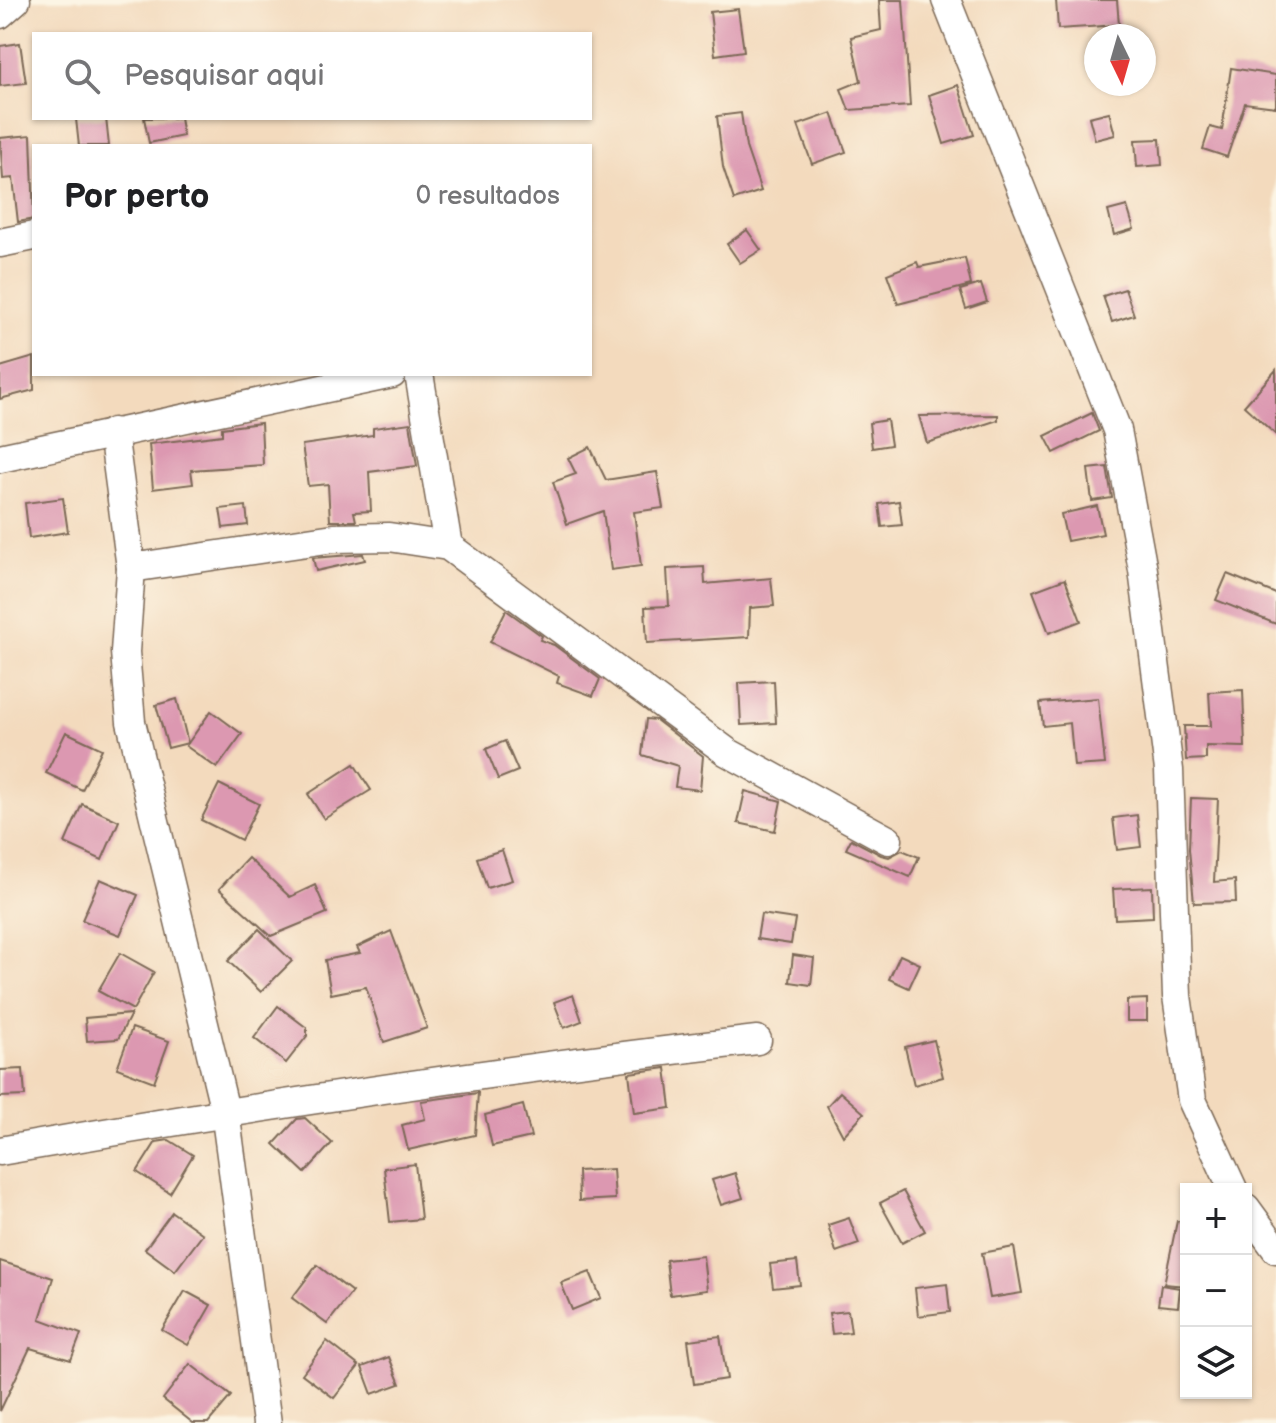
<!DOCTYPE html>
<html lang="pt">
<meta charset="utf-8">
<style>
body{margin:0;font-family:"Balsamiq Sans",sans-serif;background:#f6f6f6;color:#202124}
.controls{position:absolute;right:24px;bottom:24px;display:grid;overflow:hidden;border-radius:0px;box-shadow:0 2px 6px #0004}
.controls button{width:72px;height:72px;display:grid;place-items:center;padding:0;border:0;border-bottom:2px solid #e0e0e0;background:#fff;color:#202124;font:40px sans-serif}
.compass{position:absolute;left:1084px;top:24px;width:72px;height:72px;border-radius:50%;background:#fff;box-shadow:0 2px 6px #0004;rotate:175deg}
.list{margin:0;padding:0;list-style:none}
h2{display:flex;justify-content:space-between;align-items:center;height:104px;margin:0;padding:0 32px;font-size:34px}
h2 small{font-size:26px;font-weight:400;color:#757577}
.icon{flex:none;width:44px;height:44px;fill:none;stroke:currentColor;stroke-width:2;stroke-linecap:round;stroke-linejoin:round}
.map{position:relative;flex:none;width:1276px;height:1423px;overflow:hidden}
.search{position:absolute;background:#fff;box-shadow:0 2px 6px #0004;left:32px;top:32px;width:560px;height:88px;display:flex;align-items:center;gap:20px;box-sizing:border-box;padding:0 28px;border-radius:0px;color:#757577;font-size:30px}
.panel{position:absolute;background:#fff;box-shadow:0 2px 6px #0004;left:32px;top:144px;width:560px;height:232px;border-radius:0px}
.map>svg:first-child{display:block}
</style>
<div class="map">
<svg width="1276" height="1423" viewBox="0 0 1276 1423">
<rect width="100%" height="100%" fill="#fcf5e5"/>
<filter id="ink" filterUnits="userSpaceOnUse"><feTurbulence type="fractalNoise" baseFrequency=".0125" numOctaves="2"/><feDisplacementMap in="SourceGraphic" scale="16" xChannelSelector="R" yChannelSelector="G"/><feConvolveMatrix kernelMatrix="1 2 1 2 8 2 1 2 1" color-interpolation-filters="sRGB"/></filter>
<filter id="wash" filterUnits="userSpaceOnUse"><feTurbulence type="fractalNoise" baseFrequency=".006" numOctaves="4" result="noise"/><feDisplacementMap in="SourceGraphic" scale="32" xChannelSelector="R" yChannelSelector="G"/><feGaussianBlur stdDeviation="1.8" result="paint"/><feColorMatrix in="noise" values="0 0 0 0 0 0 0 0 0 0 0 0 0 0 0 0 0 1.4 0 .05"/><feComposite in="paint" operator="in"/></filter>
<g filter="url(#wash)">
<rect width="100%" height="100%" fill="#f3dabd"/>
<g id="blocks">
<g fill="#dc98b1">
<polygon points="879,0 903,0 910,106 849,110 841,89 861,81 851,37 881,30"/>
<polygon points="1056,0 1117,0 1119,25 1058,29"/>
<polygon points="738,9 744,51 715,55 710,12"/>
<polygon points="20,43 26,83 0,86 0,46"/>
<polygon points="1231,68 1276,75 1276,107 1245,103 1227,157 1203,149 1210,127 1222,130"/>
<polygon points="958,85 974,135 944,144 929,95"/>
<polygon points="1109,112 1115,135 1095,140 1089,117"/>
<polygon points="741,113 746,147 761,191 734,200 723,167 717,116"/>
<polygon points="832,113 846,152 812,164 798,125"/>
<polygon points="106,118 109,146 79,146 76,119"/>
<polygon points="144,118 180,118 183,136 149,143"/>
<polygon points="31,135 34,219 18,222 13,178 3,179 0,138"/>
<polygon points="1160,139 1162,165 1137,167 1135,140"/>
<polygon points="1127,206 1134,229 1114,235 1108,211"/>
<polygon points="747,230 761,250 740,263 727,244"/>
<polygon points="965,258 971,285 898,304 887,274 917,262 919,267"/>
<polygon points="981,284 987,302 966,309 960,290"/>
<polygon points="1125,289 1134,315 1112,322 1103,296"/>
<polygon points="34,357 34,390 0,399 0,367"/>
<polygon points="1276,370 1276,435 1244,406"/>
<polygon points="1092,413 1099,431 1054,453 1045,436"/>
<polygon points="998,415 998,420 927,443 919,416"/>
<polygon points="887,420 891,445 872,448 869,423"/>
<polygon points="261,423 263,465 191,470 193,484 153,489 149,444 222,435 222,428"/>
<polygon points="410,423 417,466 369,472 371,511 354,512 356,521 330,521 328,484 308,486 302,445 373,435 373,428"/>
<polygon points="590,447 606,480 657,472 663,508 634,512 641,566 611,570 603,511 567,524 553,482 576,474 568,458"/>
<polygon points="1107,467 1112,498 1092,501 1088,469"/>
<polygon points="63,498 68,532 29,538 25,503"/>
<polygon points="899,501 902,525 882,527 879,504"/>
<polygon points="246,506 248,525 223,528 220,509"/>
<polygon points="1097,506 1103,534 1067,541 1061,514"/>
<polygon points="363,554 365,560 316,571 313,558"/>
<polygon points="704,567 705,584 771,578 774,606 750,608 749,637 647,643 645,607 669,606 667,569"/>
<polygon points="1227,574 1276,594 1276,624 1216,600"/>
<polygon points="1065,579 1081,621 1049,633 1033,591"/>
<polygon points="506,610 542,636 540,640 554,645 600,679 593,696 557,683 559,676 490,642"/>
<polygon points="774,681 776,723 741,725 739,683"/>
<polygon points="1243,690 1245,747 1206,746 1206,759 1186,760 1184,726 1211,726 1209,692"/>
<polygon points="1098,698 1105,764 1074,766 1070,723 1043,726 1040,703"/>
<polygon points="177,699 188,743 168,748 156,705"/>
<polygon points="211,711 242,734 217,768 186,746"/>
<polygon points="646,719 656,720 703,756 700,790 675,787 678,766 642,755"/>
<polygon points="66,732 102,749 82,790 46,773"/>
<polygon points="505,741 518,771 498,779 486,749"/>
<polygon points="354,764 371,790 324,819 308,794"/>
<polygon points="219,784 259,804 241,840 201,820"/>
<polygon points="745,791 781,801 775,831 738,823"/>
<polygon points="1191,798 1218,799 1214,882 1235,880 1236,902 1194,903 1189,849"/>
<polygon points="82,804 119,821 102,860 65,843"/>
<polygon points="1137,815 1141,847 1117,850 1113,818"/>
<polygon points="851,839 881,855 889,857 902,850 919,857 910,877 846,849"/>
<polygon points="502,850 512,880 487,888 477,858"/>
<polygon points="248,858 290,897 315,885 327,913 271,936 219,889"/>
<polygon points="100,879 138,895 120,935 82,920"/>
<polygon points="1152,887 1153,917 1115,919 1113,889"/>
<polygon points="761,914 795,919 791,944 757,939"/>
<polygon points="259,929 292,961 261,992 228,961"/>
<polygon points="391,931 427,1028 384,1042 366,987 331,994 325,960 360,953 357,947"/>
<polygon points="120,953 154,972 133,1010 98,991"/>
<polygon points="793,955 814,958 811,985 790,982"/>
<polygon points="900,955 920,964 909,988 889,979"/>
<polygon points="573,995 582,1021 564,1028 554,1002"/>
<polygon points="1147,999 1147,1021 1127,1021 1127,1000"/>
<polygon points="278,1006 307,1028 307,1036 286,1063 254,1038"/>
<polygon points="131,1014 118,1039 87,1041 85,1018"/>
<polygon points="132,1028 169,1041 154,1082 117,1068"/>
<polygon points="934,1040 943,1077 914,1085 905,1047"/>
<polygon points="666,1068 671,1108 634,1113 629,1073"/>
<polygon points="23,1069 25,1096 0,1097 0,1070"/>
<polygon points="840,1092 864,1113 843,1136 827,1106"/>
<polygon points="478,1093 475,1135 408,1150 402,1125 425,1119 421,1101"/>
<polygon points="523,1105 531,1137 492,1146 485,1115"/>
<polygon points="305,1118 332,1143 305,1173 274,1144 297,1119"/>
<polygon points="169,1140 193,1155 170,1193 137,1172 156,1142"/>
<polygon points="415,1164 421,1219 390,1222 384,1168"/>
<polygon points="613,1169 615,1199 579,1201 578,1171"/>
<polygon points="735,1173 743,1198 721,1205 712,1180"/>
<polygon points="903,1191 925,1231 902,1243 880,1203"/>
<polygon points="172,1212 203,1234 175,1271 145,1249"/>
<polygon points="849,1218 859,1244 836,1252 828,1225"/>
<polygon points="1177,1221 1186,1222 1186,1286 1164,1284"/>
<polygon points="1014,1247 1022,1293 990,1298 982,1253"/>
<polygon points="703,1256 707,1290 670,1295 666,1260"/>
<polygon points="0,1261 53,1278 40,1319 81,1334 71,1360 30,1348 0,1411"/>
<polygon points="797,1261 800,1285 773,1288 770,1264"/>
<polygon points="317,1265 352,1292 327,1324 292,1298"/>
<polygon points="590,1272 601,1298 572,1310 561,1283"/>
<polygon points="947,1284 950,1312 918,1316 915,1288"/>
<polygon points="1161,1285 1180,1288 1178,1307 1158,1305"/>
<polygon points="185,1291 211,1305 188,1345 162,1330"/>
<polygon points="848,1311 851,1332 832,1334 829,1313"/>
<polygon points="720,1336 727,1379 694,1384 688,1340"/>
<polygon points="327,1341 359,1366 334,1398 302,1374"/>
<polygon points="389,1357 400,1384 372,1394 362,1367"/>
<polygon points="190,1364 231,1396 208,1423 193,1423 163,1399"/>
</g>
</g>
</g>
<g filter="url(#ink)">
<use href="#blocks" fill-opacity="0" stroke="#7b6856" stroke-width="2"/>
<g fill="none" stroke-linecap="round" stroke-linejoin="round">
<g stroke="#7b6856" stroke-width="31">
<g id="minor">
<polyline points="946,0 1117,430 1143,570 1169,770 1177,996 1192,1100 1233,1189"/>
<polyline points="0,14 16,0"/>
<polyline points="0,243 34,236"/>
<polyline points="419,374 448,546"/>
<polyline points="113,432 131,568 125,652 131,722 225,1111 267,1423"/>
<polyline points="0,458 392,374"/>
<polyline points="131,568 334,538 389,537 448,546 727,752 888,840"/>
<path d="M0 1151C251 1107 504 1069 757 1040"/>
<polyline points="1246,1208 1276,1249"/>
</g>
</g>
<use href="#minor" stroke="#fff" stroke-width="28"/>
</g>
</g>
</svg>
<div class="controls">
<button>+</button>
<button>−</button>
<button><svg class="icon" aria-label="layers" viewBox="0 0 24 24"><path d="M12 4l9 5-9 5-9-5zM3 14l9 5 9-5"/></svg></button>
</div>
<svg class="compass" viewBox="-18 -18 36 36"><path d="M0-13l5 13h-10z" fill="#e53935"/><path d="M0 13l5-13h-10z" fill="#757577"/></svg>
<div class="search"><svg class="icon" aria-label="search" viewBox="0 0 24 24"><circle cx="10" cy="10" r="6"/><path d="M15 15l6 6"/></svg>Pesquisar aqui</div>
<section class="panel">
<h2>Por perto<small>0 resultados</small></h2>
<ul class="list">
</ul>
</section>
</div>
